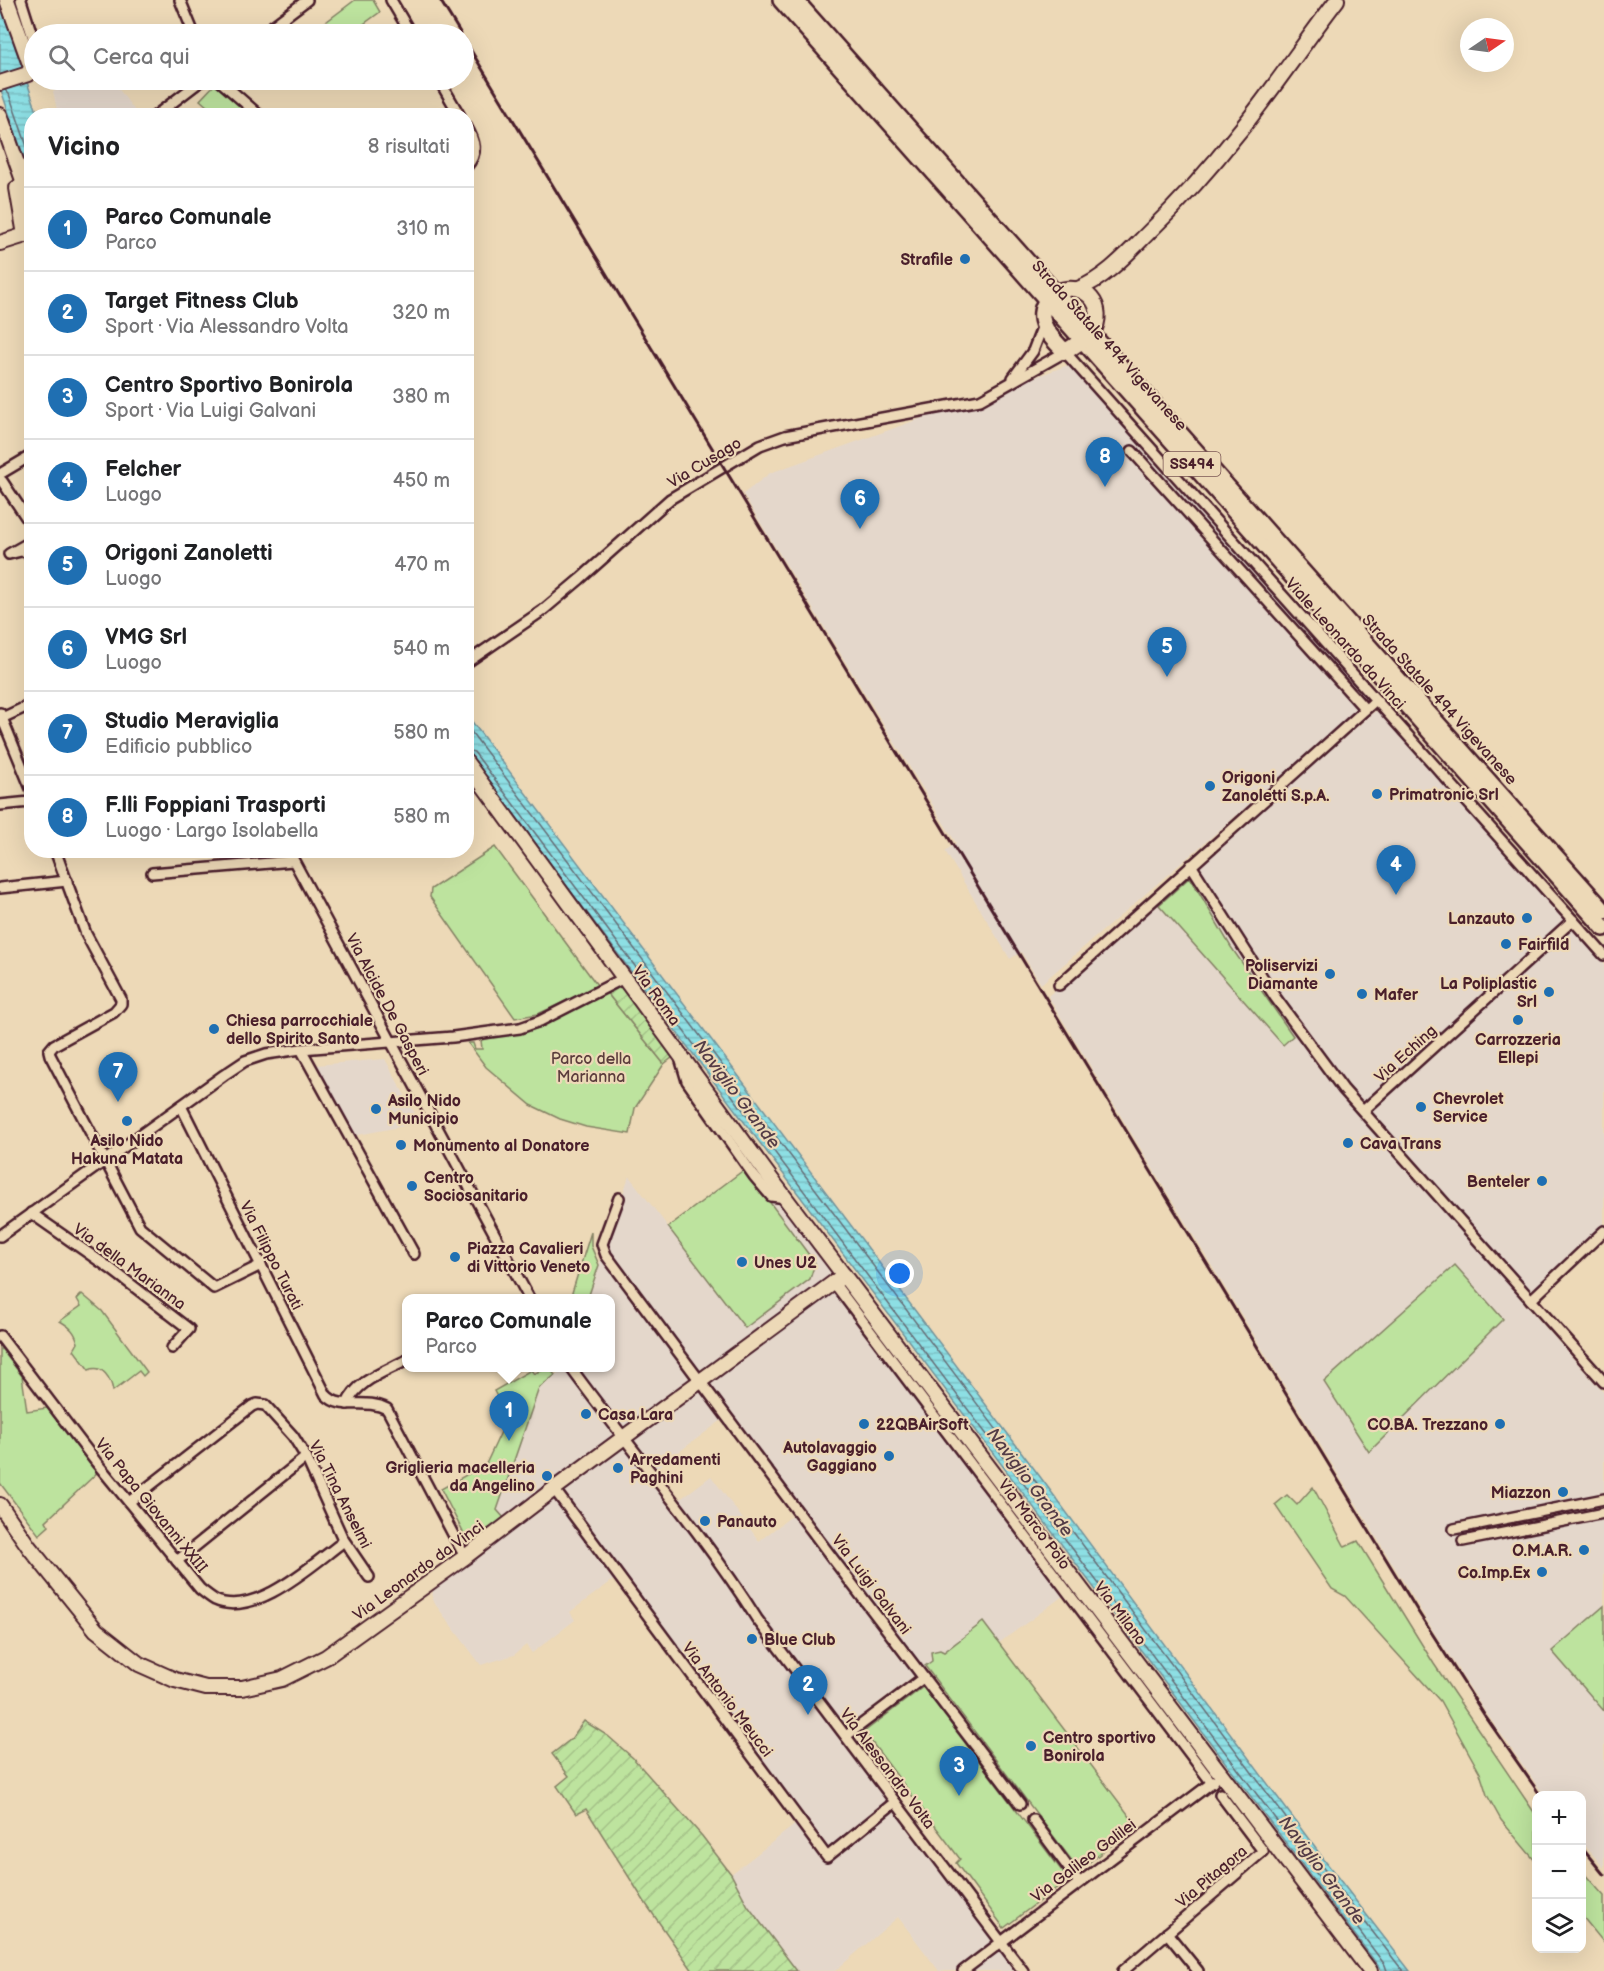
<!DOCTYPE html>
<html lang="it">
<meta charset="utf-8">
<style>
body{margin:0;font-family:"Balsamiq Sans",sans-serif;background:#f6f6f6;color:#202124}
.controls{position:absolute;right:18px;bottom:18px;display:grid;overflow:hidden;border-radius:12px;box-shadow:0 6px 24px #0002}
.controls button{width:54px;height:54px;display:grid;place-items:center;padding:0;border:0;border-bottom:2px solid #e0e0e0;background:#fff;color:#202124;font:30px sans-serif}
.compass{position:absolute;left:1460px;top:18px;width:54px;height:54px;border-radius:50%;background:#fff;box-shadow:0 6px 24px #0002;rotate:77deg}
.you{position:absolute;left:900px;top:1274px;width:21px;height:21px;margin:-15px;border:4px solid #fff;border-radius:50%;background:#1a73e8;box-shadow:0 0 0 9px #1a73e833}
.badge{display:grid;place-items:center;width:39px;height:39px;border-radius:50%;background:#1f6fb2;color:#fff;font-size:20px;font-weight:700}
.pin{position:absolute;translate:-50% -50px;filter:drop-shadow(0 2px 3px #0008)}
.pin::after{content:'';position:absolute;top:32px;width:21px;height:18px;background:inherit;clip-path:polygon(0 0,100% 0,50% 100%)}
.popup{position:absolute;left:402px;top:1294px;width:213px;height:78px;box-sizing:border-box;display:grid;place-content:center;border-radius:12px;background:#fff;filter:drop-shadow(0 2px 4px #0005);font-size:20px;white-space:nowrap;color:#757577}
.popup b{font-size:22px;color:#202124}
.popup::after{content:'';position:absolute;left:50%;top:100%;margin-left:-12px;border:12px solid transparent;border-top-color:#fff}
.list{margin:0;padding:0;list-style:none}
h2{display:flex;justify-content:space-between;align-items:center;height:78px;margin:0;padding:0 24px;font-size:26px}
h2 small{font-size:20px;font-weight:400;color:#757577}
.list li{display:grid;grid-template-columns:39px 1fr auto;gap:18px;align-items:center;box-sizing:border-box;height:84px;padding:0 24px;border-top:2px solid #e0e0e0}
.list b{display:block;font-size:22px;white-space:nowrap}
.list p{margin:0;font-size:20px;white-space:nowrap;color:#757577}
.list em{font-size:20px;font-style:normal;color:#757577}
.icon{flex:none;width:33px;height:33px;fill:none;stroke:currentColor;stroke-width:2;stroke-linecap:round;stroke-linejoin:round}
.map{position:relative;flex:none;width:1604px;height:1971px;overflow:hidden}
.search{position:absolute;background:#fff;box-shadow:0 6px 24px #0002;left:24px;top:24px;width:450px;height:66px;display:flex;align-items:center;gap:15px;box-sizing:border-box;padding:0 21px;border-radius:33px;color:#757577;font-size:22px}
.panel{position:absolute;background:#fff;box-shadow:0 6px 24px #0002;left:24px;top:108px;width:450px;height:750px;border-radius:24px}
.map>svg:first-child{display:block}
</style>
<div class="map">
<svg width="1604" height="1971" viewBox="0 0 1604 1971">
<defs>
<pattern id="garden-furrows" width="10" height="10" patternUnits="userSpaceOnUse" patternTransform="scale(1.5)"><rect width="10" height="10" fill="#bde39e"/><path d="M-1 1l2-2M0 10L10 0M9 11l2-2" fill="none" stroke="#a4c288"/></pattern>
<pattern id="water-rules" width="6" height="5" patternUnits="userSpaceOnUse" patternTransform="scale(1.5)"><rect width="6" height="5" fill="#8ddfe4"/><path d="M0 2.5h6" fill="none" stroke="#7bbfc4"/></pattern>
</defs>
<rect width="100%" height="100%" fill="#edd9b7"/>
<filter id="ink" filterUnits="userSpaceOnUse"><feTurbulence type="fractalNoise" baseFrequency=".0167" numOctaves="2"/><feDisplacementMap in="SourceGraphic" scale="12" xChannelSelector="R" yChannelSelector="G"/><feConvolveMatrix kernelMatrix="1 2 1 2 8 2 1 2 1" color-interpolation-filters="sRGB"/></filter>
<g filter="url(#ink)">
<g fill="#e4d7cb" fill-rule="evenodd">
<polygon points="88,80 112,80 138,115 58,115 53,91 76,87"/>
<polygon points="1071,364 1222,531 1369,701 1041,984 1021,952 1010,959 945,851 956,843 743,494 770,473"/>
<polygon points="1380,710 1604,960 1604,1224 1524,1303 1604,1393 1604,1868 1582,1842 1582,1796 1544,1795 1484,1710 1434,1632 1048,996 1374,712"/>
<polygon points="385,1059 420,1123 353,1136 353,1131 350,1132 316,1065"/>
<path d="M762 1156 1082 1582 999 1643 983 1623 839 1733 1018 1971H939L898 1917 835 1971H797L748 1906 731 1874 801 1820 620 1575 570 1612 575 1620 532 1653 526 1645 514 1655 481 1665 432 1600 433 1590 512 1530 497 1510 539 1388 556 1375 561 1368H611V1298H588L629 1176 745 1327 810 1279 745 1169ZM722 1420 793 1515 759 1541 711 1476 679 1500 656 1469Z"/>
</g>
<g fill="#bde39e" stroke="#848164" stroke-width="1.5">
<polygon points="355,0 373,0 380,12 350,34 310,34"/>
<polygon points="216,83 245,110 240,115 217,115 200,100"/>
<polygon points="495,847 594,981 598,986 538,1014 515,1018 430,897 431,889"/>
<polygon points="1190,877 1231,947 1293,1036 1283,1045 1159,905"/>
<polygon points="607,993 664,1064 635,1108 630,1134 586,1127 560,1119 531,1105 486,1067 468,1043 473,1043 475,1049 482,1049 481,1040 539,1028"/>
<polygon points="745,1169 815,1263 810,1279 745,1328 668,1227"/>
<polygon points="591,1232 591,1246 599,1265 588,1298 565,1298 571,1296"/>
<polygon points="1455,1265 1503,1319 1369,1452 1324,1382"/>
<path d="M82 1294 102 1311 147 1372 143 1376 139 1371 113 1391C111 1379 103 1364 89 1370L74 1350 78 1343C75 1331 70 1327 60 1321L81 1306 77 1299Z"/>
<polygon points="0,1347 22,1376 27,1411 47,1408 97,1473 46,1521 49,1526 39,1535 0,1483"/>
<polygon points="545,1368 549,1368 555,1375 539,1388 497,1510 504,1518 469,1544 441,1489 486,1464 508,1417 494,1391 531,1370 534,1374"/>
<polygon points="1313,1487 1345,1547 1358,1541 1434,1664 1536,1815 1536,1862 1501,1820 1487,1795 1480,1773 1440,1701 1345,1596 1332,1589 1275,1505 1287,1495 1297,1505"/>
<polygon points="1604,1606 1604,1711 1552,1651"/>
<polygon points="983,1622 1137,1826 1079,1870 925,1666 932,1661 931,1652 940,1650 944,1652"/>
<polygon points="923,1687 1068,1879 1004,1928 956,1863 960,1859 864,1732"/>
<polygon points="1582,1871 1604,1896 1604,1943 1582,1916"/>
</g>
<g fill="url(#garden-furrows)" stroke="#848164" stroke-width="1.5">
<polygon points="620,986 673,1057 664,1064 607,993"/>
<polygon points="584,1721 608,1736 633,1758 702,1836 731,1874 748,1906 797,1971 693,1971 646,1904 586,1809 576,1814 557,1786 569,1776 552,1754 571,1739"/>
</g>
<g fill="url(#water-rules)" stroke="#72929a" stroke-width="1.5">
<polygon points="0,1 38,115 32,116 31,179 0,87"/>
<polygon points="467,715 1038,1474 1322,1857 1410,1971 1382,1971 467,753"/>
</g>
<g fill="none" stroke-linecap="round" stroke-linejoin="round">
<g stroke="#656c75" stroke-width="1.5">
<polyline points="5,90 9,94 32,161"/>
<polyline points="466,725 1033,1478 1317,1860 1403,1971"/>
<polyline points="466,750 474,752 505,793 1385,1965 1387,1971"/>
</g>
<g stroke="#4a1f2b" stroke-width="14">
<g id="street">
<polyline points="21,0 34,41"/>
<polyline points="180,0 194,34"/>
<polyline points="391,0 411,34"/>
<polyline points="262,34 307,0"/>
<polyline points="219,80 260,116"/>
<polyline points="439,80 460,116"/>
<polyline points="155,116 202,80"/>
<path d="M466 126C475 141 479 153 466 167"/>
<polyline points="1013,378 1033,351 1043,325"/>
<polyline points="1132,451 1365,709"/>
<polyline points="0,474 32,455"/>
<polyline points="2,481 32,526"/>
<polyline points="32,541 9,554 21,551 32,552"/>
<polyline points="466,663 542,611 580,579 670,499 760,445 785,436 980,400 1065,352 1604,955"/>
<polyline points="0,713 32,791"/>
<polyline points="2,718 32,704"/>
<polyline points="0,805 30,802"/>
<polyline points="55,850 86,934 121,999 121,1004 114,1012 54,1045 49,1051 50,1055 140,1227 214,1288 261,1265"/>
<polyline points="288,850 529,1298"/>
<polyline points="1191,865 1275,997 1343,1089 1604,1382"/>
<polyline points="152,873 293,861"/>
<polyline points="0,888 67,881"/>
<polyline points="1059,985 1376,700"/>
<polyline points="301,1049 414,1254"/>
<polyline points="681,1061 687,1081 754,1176 771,1196 786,1198"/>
<path d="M181 1106 326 1395C342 1412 364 1397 387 1409L465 1557"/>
<polyline points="1363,1111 1573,920"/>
<polyline points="619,1198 602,1244 606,1255 833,1559 1020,1804"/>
<polyline points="31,1213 111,1269 189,1329 172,1348"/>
<polyline points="0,1236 224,1075 245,1061 266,1054 301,1049 453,1037 520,1028 540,1021 624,978"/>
<polyline points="834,1283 1212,1783"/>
<polyline points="1531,1300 1604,1231"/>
<path d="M0 1336 96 1462 200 1589C205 1593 210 1597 215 1600 254 1618 311 1566 339 1545L343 1539"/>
<path d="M571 1368C632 1452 702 1531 757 1619L1023 1971"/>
<path d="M347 1404C357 1380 385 1372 407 1360"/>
<polyline points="554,1489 827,1857 895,1802"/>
<polyline points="129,1502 252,1406 257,1404 265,1405 293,1436 306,1457 343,1539 369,1577"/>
<polyline points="1454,1529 1604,1499"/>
<polyline points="1463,1541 1604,1513"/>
<polyline points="177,1561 306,1457"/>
<polyline points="846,1736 923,1678"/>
<polyline points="1033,1820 1079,1882"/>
<polyline points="1167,1933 1198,1971"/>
<polyline points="963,1971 1214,1781"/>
<polyline points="1123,1971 1263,1851 1220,1794"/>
</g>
</g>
<g stroke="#4a1f2b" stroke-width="18">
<g id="secondary">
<polyline points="0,83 28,74 31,67 7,0"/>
<polyline points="0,115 32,206"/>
<polyline points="17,188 25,235"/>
<polyline points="0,243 32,233"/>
<path d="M1078 289C1105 278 1125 256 1146 235 1179 203 1210 169 1238 133 1273 90 1303 44 1337 0"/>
<path d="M1056 292C1085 279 1109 307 1092 334"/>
<polyline points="466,762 771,1179 1370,1971"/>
<polyline points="0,1505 29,1547 96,1630 139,1664 175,1680 206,1688 242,1688 282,1679 326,1657 465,1557 554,1489 844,1275"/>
</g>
</g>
<g stroke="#4a1f2b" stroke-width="20">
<g id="primary">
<polyline points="781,0 1604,928"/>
<polyline points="795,0 1604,911"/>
<path d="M1051 295C1030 318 1049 335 1065 352L1089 336"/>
</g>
</g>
<use href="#street" stroke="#edd9b7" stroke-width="9"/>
<use href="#secondary" stroke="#edd9b7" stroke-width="14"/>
<use href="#primary" stroke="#edd9b7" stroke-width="15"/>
<g stroke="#4a1f2b" stroke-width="3">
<polyline points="440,0 461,34"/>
<polyline points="464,39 1417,1610 1485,1716 1541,1796"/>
<polyline points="1582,1848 1604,1875"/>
</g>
</g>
</g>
<g fill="#1f6fb2" stroke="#edd9b7" stroke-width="2">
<circle cx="965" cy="259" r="6"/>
<circle cx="1210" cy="786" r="6"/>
<circle cx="1377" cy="794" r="6"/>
<circle cx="1527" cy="918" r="6"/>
<circle cx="1506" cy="944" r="6"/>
<circle cx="1330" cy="974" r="6"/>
<circle cx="1549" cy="992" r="6"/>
<circle cx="1362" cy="994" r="6"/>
<circle cx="1518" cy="1020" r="6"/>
<circle cx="214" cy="1029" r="6"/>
<circle cx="1421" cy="1107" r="6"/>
<circle cx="376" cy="1109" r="6"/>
<circle cx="127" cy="1121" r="6"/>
<circle cx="1348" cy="1143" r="6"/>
<circle cx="401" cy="1145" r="6"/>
<circle cx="1542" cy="1181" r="6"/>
<circle cx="412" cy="1186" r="6"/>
<circle cx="455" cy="1257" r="6"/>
<circle cx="742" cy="1262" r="6"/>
<circle cx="586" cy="1414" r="6"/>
<circle cx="864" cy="1424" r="6"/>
<circle cx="1500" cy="1424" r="6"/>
<circle cx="889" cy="1456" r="6"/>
<circle cx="618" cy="1468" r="6"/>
<circle cx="547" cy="1476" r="6"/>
<circle cx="1563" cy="1492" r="6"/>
<circle cx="705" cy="1521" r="6"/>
<circle cx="1584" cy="1550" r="6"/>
<circle cx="1542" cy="1572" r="6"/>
<circle cx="752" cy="1639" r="6"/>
<circle cx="1031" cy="1746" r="6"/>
</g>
<g text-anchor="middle" stroke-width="4.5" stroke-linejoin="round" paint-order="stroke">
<rect fill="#edd9b7" stroke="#7b5755" stroke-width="1.5" x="1163.5" y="452" width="57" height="24" rx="4.5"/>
<g font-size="15" font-weight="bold" fill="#4a1f2b">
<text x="1192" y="469">SS494</text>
</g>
<g font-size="16" font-weight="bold" fill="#4a1f2b" stroke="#edd9b7" text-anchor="start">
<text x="953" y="265" text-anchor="end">Strafile</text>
<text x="1222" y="783">Origoni<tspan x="1222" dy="18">Zanoletti S.p.A.</tspan></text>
<text x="1389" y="800">Primatronic Srl</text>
<text x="1515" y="924" text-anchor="end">Lanzauto</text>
<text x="1518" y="950">Fairfild</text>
<text x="1318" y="971" text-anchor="end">Poliservizi<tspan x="1318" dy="18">Diamante</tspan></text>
<text x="1537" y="989" text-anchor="end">La Poliplastic<tspan x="1537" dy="18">Srl</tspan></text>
<text x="1374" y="1000">Mafer</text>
<text x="226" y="1026">Chiesa parrocchiale<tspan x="226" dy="18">dello Spirito Santo</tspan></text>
<text x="1518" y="1045" text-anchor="middle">Carrozzeria<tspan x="1518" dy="18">Ellepi</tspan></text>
<text x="1433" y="1104">Chevrolet<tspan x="1433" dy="18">Service</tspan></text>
<text x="388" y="1106">Asilo Nido<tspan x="388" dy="18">Municipio</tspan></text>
<text x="127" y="1146" text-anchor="middle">Asilo Nido<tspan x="127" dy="18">Hakuna Matata</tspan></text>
<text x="1360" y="1149">Cava Trans</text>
<text x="413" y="1151">Monumento al Donatore</text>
<text x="424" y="1183">Centro<tspan x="424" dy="18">Sociosanitario</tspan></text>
<text x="1530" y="1187" text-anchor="end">Benteler</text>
<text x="467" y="1254">Piazza Cavalieri<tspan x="467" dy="18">di Vittorio Veneto</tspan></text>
<text x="754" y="1268">Unes U2</text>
<text x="598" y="1420">Casa Lara</text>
<text x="876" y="1430">22QBAirSoft</text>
<text x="1488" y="1430" text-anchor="end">CO.BA. Trezzano</text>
<text x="877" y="1453" text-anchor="end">Autolavaggio<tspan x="877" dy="18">Gaggiano</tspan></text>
<text x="630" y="1465">Arredamenti<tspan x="630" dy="18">Paghini</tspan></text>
<text x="535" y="1473" text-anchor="end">Griglieria macelleria<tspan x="535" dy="18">da Angelino</tspan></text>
<text x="1551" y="1498" text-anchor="end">Miazzon</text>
<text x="717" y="1527">Panauto</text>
<text x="1572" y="1556" text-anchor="end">O.M.A.R.</text>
<text x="1530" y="1578" text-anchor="end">Co.Imp.Ex</text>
<text x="764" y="1645">Blue Club</text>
<text x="1043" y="1743">Centro sportivo<tspan x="1043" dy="18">Bonirola</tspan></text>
</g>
<g font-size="16" fill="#4a1f2b" stroke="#edd9b7">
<text transform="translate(1110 345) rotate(48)" y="6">Strada Statale 494 Vigevanese</text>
<text transform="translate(704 462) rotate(-31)" y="6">Via Cusago</text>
<text transform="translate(1346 643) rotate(48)" y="6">Viale Leonardo da Vinci</text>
<text transform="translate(1440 699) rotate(48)" y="6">Strada Statale 494 Vigevanese</text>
<text transform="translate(657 995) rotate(54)" y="6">Via Roma</text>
<text transform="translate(388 1004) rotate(62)" y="6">Via Alcide De Gasperi</text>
<text transform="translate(1405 1053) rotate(-42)" y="6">Via Eching</text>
<text transform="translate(272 1255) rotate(63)" y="6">Via Filippo Turati</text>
<text transform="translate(130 1266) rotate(36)" y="6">Via della Marianna</text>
<text transform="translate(341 1494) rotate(63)" y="6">Via Tina Anselmi</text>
<text transform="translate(152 1505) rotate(51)" y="6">Via Papa Giovanni XXIII</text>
<text transform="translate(1035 1524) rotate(53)" y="6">Via Marco Polo</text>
<text transform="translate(418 1570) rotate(-36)" y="6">Via Leonardo da Vinci</text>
<text transform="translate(872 1584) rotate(53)" y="6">Via Luigi Galvani</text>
<text transform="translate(1121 1613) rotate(53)" y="6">Via Milano</text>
<text transform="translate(728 1699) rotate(53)" y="6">Via Antonio Meucci</text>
<text transform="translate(888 1768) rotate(53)" y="6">Via Alessandro Volta</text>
<text transform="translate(1083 1860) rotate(-37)" y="6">Via Galileo Galilei</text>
<text transform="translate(1211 1876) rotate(-40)" y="6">Via Pitagora</text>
</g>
<g font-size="16" fill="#5b3c3c" stroke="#edd9b7">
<text x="591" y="1064">Parco della<tspan x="591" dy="18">Marianna</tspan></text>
</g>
<g font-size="18" font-style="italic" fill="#543c47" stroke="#edd9b7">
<text transform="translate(737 1094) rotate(53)" y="6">Naviglio Grande</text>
<text transform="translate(1030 1482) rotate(53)" y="6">Naviglio Grande</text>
<text transform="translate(1322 1870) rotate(53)" y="6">Naviglio Grande</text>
</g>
</g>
</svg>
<div class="controls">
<button>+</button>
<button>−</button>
<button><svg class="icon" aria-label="layers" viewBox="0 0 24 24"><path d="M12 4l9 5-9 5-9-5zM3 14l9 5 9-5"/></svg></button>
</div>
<svg class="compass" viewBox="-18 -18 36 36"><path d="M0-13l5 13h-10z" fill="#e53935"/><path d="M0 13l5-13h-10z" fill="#757577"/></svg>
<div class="you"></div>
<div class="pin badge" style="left:509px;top:1441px">1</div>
<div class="popup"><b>Parco Comunale</b>Parco</div>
<div class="pin badge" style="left:808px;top:1715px">2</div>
<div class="pin badge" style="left:959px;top:1796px">3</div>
<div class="pin badge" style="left:1396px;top:895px">4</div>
<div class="pin badge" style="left:1167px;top:677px">5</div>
<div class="pin badge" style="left:860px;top:529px">6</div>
<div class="pin badge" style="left:118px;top:1102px">7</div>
<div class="pin badge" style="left:1105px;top:487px">8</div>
<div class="search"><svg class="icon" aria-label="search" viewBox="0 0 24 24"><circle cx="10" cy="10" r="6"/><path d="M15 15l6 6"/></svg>Cerca qui</div>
<section class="panel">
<h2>Vicino<small>8 risultati</small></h2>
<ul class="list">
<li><span class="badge">1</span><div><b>Parco Comunale</b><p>Parco</p></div><em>310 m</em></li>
<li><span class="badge">2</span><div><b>Target Fitness Club</b><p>Sport · Via Alessandro Volta</p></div><em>320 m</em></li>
<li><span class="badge">3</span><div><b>Centro Sportivo Bonirola</b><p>Sport · Via Luigi Galvani</p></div><em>380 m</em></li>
<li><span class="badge">4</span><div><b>Felcher</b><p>Luogo</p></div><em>450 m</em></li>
<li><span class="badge">5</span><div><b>Origoni Zanoletti</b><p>Luogo</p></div><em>470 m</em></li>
<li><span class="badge">6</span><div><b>VMG Srl</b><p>Luogo</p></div><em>540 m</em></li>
<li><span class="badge">7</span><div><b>Studio Meraviglia</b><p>Edificio pubblico</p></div><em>580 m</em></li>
<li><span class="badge">8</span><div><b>F.lli Foppiani Trasporti</b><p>Luogo · Largo Isolabella</p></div><em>580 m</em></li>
</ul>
</section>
</div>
